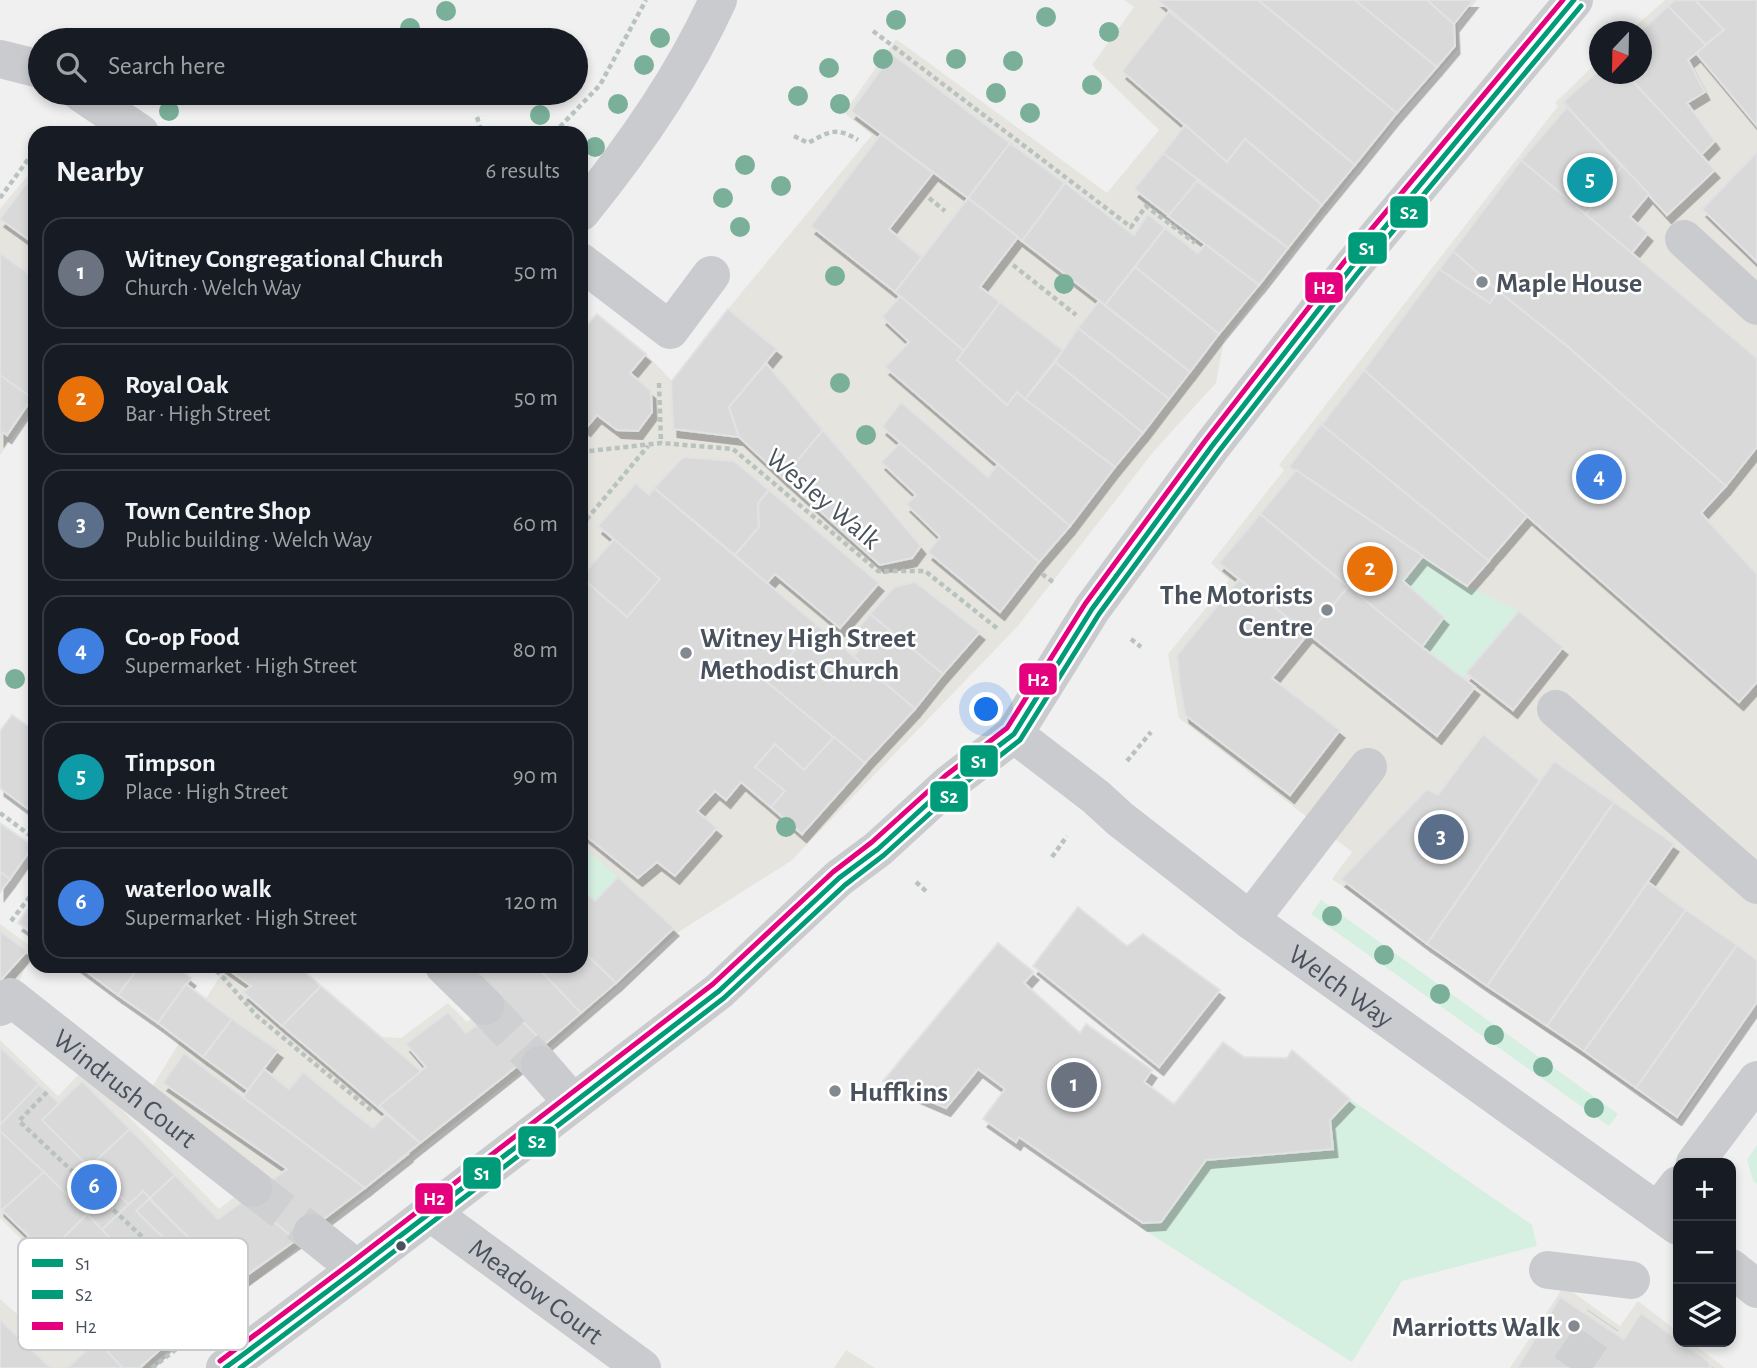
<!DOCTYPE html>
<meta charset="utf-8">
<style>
body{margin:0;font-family:"Alegreya Sans",sans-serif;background:#242831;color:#f1f3f6}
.controls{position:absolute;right:21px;bottom:21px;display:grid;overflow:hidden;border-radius:14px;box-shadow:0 4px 10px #0003}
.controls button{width:63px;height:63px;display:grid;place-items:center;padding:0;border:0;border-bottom:2px solid #363941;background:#171b24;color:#f1f3f6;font:35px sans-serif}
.compass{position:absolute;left:1589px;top:21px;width:63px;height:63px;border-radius:50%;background:#171b24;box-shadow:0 4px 10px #0003;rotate:202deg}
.you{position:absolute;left:987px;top:710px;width:24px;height:24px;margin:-18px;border:5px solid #fff;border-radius:50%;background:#1a73e8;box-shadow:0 0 0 10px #1a73e833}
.badge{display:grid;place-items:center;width:46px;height:46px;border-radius:50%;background:#db2777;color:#fff;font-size:23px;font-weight:700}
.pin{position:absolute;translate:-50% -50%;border:4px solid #fff;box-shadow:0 2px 7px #0006}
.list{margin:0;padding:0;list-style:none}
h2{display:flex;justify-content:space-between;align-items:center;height:91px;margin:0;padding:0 28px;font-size:30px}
h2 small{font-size:23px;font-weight:400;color:#9ea1a6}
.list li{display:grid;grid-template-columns:46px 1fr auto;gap:21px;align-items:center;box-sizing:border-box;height:112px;margin:0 14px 14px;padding:0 14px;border:2px solid #363941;border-radius:21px}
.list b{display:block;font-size:26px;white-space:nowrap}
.list p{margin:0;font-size:23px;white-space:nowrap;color:#9ea1a6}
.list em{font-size:23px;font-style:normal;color:#9ea1a6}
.icon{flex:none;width:38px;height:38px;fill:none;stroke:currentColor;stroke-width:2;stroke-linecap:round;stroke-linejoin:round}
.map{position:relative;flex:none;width:1757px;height:1368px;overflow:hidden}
.search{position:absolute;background:#171b24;box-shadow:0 4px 10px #0003;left:28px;top:28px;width:560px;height:77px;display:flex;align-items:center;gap:18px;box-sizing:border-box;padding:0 24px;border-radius:38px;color:#9ea1a6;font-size:26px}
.panel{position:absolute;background:#171b24;box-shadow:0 4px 10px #0003;left:28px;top:126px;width:560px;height:847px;border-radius:21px}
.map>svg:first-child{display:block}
</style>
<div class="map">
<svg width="1757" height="1368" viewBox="0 0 1757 1368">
<defs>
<filter id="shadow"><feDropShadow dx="4.5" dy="8" stdDeviation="0" flood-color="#0004"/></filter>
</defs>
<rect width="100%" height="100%" fill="#f0f0f0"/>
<g fill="#e5e4de">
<polygon points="1124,0 1477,0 1457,24 1459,48 1399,116 1224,340 1216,383 1154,451 1017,627 791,861 677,933 528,1067 429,1143 147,1368 0,1368 0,1299 33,1328 81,1299 0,1218 0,1040 58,1096 83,1070 219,1209 264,1174 149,1092 226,966 361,1036 401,1038 448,1003 467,1022 495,1000 523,966 581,966 581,333 597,314 646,354 672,381 728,309 872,135 844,113 896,39 1107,193 1159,130 1092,65 1134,7"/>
<polygon points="1665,0 1757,0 1757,1004 1679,1121 1533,1023 1332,879 1352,852 1179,718 1168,654 1229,580 1211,563 1284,470 1279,465 1558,106 1555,103 1599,60 1600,74 1642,74 1642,32 1630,31"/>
<polygon points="35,167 35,406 0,455 0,209"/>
<polygon points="0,924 34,949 0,1022"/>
<polygon points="1564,1286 1620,1326 1638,1301 1678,1332 1678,1342 1691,1342 1725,1368 1510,1368"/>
<polygon points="846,1350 875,1368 834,1368"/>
</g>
<g fill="#d5efe1">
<polygon points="1423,556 1467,586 1519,611 1463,678 1422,647 1444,617 1403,581"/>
<polygon points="581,845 618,877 595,901 581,888"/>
<polygon points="1321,900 1618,1114 1609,1126 1311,914"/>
<polygon points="1350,1099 1532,1225 1537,1246 1402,1281 1352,1362 1138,1226 1162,1222 1206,1160 1333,1149 1330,1120"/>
<polygon points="1757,1145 1757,1184 1753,1180 1747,1160"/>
</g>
<g fill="#d9d9da" stroke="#e1e2e3" stroke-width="2" filter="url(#shadow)">
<polygon points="1158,0 1258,0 1397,113 1355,165"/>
<polygon points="1258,0 1355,0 1437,67 1397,113"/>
<polygon points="1355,0 1427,0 1454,24 1455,46 1437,67"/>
<polygon points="1427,0 1473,0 1454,24"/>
<polygon points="1675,0 1757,1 1646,96 1626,74 1642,74 1642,32 1640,32"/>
<polygon points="1695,0 1757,0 1757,126 1696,53 1724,30"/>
<polygon points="1668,6 1706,45 1688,60 1705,92 1687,103 1715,141 1701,155 1626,74 1642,74 1642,32 1640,32"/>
<polygon points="1169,11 1355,165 1322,205 1245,139 1227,162 1122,71"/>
<polygon points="892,54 1010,143 968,198 851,111"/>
<polygon points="1600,69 1600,74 1626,74 1715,170 1667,215 1563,102"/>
<polygon points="1567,107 1649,194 1630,217 1648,233 1631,254 1521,160"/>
<polygon points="1567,107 1622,166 1526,295 1574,338 1472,467 1364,370 1521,160"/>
<polygon points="1185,125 1227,162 1245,139 1322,205 1288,248 1163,153"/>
<polygon points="881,134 933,173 889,229 922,257 895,292 811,226"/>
<polygon points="1010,143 1065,183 1022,241 968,198"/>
<polygon points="1757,152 1757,262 1702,209"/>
<polygon points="1163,153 1288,248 1259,285 1134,189"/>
<polygon points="1521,160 1757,358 1757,447 1726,486 1567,346 1498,291 1453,251"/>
<polygon points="35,172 35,244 0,219"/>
<polygon points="1197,181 1288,248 1259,285 1168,216"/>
<polygon points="1065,183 1134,235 1148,214 1165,228 1105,305 1022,241"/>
<polygon points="968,198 1018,237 980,287 1000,302 964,351 895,292"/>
<polygon points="1165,228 1198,253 1205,244 1259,285 1219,334 1135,267"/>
<polygon points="0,253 35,278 35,394 32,398 0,375"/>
<polygon points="0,253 35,278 35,394 7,435 3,432 0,437"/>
<polygon points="1135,267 1219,334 1190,372 1105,305"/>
<polygon points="1439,269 1490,303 1498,291 1567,346 1726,486 1701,513 1757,574 1757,682 1739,702 1527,516 1364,370"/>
<polygon points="900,296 964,351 957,360 1007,405 1017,392 1115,467 1070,526 885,367 909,342 882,317"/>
<polygon points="1099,301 1190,372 1169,399 1078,328"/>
<polygon points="1000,302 1063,350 1025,399 1017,392 1007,405 957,360"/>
<polygon points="728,309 777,349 729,407 739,437 673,429 671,382"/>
<polygon points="597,314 646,354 630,373 651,391 652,412 638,431 617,430 597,415 586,428 581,424 581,333"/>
<polygon points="1078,328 1169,399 1143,433 1055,362"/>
<polygon points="1055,362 1143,433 1115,467 1025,399"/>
<polygon points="766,363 823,430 783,478 739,437 729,407"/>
<polygon points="1364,370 1527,516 1497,551 1331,412"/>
<polygon points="1364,370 1527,516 1467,586 1289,467"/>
<polygon points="0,375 32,398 7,435 3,432 0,437"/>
<polygon points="901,402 988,477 998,464 1070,526 1039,562 882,427"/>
<polygon points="1321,424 1489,561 1467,586 1289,467"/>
<polygon points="823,430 921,546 912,558 880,565 783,478"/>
<polygon points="900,443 1039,562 1000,612 928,552 940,537 906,504 916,495 881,462"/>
<polygon points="683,457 734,461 769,490 758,503 759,527 735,555 654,488"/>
<polygon points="1296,470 1423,556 1403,581 1444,617 1422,647 1260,514"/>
<polygon points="636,483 649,495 654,488 702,529 660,579 598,526"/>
<polygon points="636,483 649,495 654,488 817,625 767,682 865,763 802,834 741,782 726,800 715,791 697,811 717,828 675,876 657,862 638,878 581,832 581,577 614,539 598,526"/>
<polygon points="769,490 879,583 840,628 775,574 767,583 735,555 759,527 758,503"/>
<polygon points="1260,514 1422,647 1475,687 1437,736 1219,563"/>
<polygon points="1260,514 1348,587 1308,634 1219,563"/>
<polygon points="614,539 660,579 627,617 581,577"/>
<polygon points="1239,579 1308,634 1272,678 1340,730 1290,795 1185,715 1180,687 1177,655"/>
<polygon points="915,582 980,632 943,674 870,614 894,587"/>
<polygon points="1519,611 1563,647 1513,710 1466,673"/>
<polygon points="870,614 943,674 915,709 854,656 863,644 853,634"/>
<polygon points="817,625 915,709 865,763 767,682"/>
<polygon points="12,715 35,731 35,814 0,788 0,731"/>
<polygon points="1483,734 1540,780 1427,944 1341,879 1427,789 1438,795"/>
<polygon points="834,737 865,763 802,834 771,807 785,791 755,767 775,744 804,770"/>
<polygon points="1554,761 1614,802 1487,986 1427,944"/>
<polygon points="1614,802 1674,844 1547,1026 1487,986"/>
<polygon points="0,823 33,846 10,879 0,872"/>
<polygon points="0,872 10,879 0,892"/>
<polygon points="618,877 674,928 616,983 581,949 581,888 595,901"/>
<polygon points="1648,882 1686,910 1584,1051 1547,1026"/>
<polygon points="35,899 35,935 18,923"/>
<polygon points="1078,907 1127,946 1143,934 1220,990 1159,1067 1033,966"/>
<polygon points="1686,910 1737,945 1636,1088 1584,1051"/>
<polygon points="0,931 27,951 0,981"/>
<polygon points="0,931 27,951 0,981"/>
<polygon points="998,943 1034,972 1024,983 1080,1033 1086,1024 1152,1070 1144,1082 1174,1104 1223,1042 1244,1057 1287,1058 1292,1050 1350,1099 1330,1120 1333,1149 1206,1160 1161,1222 1143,1223 1019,1137 1016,1142 983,1119 1005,1089 978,1069 946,1108 883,1081"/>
<polygon points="1737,945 1757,960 1757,1002 1677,1117 1636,1088"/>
<polygon points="581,949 616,983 581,1013 542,974 549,966 581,966"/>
<polygon points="79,966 140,966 118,995"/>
<polygon points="140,966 176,966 191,978 158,1023 118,995"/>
<polygon points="223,966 298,966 321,986 282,1026 243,992 251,986"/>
<polygon points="463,966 536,966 581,1013 545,1044 505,1004"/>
<polygon points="186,984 232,1019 203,1057 158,1023"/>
<polygon points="321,986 421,1071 426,1067 406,1044 448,1012 466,1033 505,1004 545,1044 420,1143 282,1026"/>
<polygon points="505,1004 545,1044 420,1143 379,1106 426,1067 406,1044 448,1012 466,1033"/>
<polygon points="232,1019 278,1050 248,1090 203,1057"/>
<polygon points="0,1047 59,1103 82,1081 218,1219 246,1199 296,1240 221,1294 207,1309 171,1339 138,1303 117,1323 0,1208"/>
<polygon points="0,1047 39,1084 0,1125"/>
<polygon points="184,1053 365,1188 296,1240 246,1199 287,1169 163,1083"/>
<polygon points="264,1069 339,1126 351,1111 408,1154 365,1188 243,1097"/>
<polygon points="264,1069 289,1089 303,1072 351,1111 373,1128 386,1114 420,1143 365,1188 243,1097"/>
<polygon points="82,1081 130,1129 89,1167 42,1120"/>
<polygon points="130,1129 175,1175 136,1211 89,1167"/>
<polygon points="0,1131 44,1172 2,1210 0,1208"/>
<polygon points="44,1172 87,1214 47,1254 2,1210"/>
<polygon points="175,1175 218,1219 246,1199 296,1240 235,1283 149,1199"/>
<polygon points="143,1191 181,1230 100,1305 61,1268"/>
<polygon points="149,1199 192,1241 180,1254 136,1211"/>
<polygon points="87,1214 132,1261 94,1300 47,1254"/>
<polygon points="1560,1297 1624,1339 1641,1313 1678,1340 1678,1342 1681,1342 1708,1361 1711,1368 1517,1368"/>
<polygon points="138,1303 171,1339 140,1368 67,1368"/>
<polygon points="130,1311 162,1348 139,1368 123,1368 97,1341"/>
<polygon points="0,1320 51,1368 0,1368"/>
<polygon points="97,1341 123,1368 67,1368"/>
</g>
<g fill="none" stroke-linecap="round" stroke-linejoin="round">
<g stroke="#ced0d2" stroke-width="38" stroke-dasharray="38 19" stroke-linecap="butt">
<polyline points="485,1006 540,1065"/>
<polyline points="253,1188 312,1233"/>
<polyline points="1570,1368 1603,1320"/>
</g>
<g stroke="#b8c3c0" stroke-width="4.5" stroke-dasharray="5 3.5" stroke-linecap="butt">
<polyline points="873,31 1131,227 1146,206 1195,243"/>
<polyline points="477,117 482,133"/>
<polyline points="554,133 600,85 646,0"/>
<path d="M794 136 808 143C829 132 835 126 858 140"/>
<polyline points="0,198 35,150"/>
<polyline points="929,198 945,211"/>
<polyline points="1013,265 1076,315"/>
<polyline points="659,383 661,443"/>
<polyline points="581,452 661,443 733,449 878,571 925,571 998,629"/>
<polyline points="581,526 648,446"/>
<polyline points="1042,574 1053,582"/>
<polyline points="1131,639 1141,647"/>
<polyline points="1127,761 1151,732"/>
<polyline points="0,813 35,839"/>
<polyline points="1052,857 1067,836"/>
<polyline points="916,882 928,893"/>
<polyline points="11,921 35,890"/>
<polyline points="209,966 219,973 257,1016 373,1112"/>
<polyline points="47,1092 19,1121 221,1311"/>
<polyline points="152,1368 179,1347"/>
</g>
<g stroke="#cacbce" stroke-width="38">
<polyline points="0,59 40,69"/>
<polyline points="81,93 140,133"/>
<path d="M581 212C634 147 683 77 718 0"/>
<polyline points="1684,239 1757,306"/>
<polyline points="581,262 670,330 711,275"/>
<polyline points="1556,709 1757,885"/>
<path id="s1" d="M1014 734 1096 797 1120 819 1250 920 1678 1226"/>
<polyline points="1250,920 1368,767"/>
<polyline points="444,966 485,1006"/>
<path id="s2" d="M0 1007 10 997 253 1188"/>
<polyline points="540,1065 573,1103"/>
<polyline points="1695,1163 1757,1080"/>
<polyline points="1658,1211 1678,1185"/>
<path id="s3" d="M431 1213 642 1368"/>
<polyline points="312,1233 357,1269"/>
<polyline points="1731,1268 1757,1289"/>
<polyline points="1548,1270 1631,1280"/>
<polyline points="225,1368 357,1269 719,991 839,878 878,849 950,783 1014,734 1092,609 1212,446 1351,268 1574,0"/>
</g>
<g stroke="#fff" stroke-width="10">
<polyline id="bus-1" points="225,1368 357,1269 719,991 839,878 878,849 950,783 1014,734 1092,609 1212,446 1351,268 1574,0"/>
</g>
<g stroke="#fff" stroke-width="10">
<polyline id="bus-2" points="240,1368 362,1276 724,998 845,885 884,855 956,790 1020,740 1099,614 1219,451 1358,273 1581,6"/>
</g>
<g stroke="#fff" stroke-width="10">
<polyline id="bus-3" points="220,1361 352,1262 713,984 833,872 872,842 945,776 1007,728 1085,604 1205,441 1344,262 1563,0"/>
</g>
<use href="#bus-1" stroke="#009b79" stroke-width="5"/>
<use href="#bus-2" stroke="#009b79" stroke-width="5"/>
<use href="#bus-3" stroke="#e5007d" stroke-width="5"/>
</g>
<g fill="#7ab099">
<circle cx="446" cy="11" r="10"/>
<circle cx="1046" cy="17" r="10"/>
<circle cx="896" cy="20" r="10"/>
<circle cx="410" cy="28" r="10"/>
<circle cx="1109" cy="32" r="10"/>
<circle cx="660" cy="38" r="10"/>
<circle cx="883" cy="59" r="10"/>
<circle cx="956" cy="59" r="10"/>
<circle cx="1013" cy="61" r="10"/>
<circle cx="644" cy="65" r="10"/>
<circle cx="829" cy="68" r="10"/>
<circle cx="1092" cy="85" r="10"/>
<circle cx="996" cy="93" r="10"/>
<circle cx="798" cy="96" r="10"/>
<circle cx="618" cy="104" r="10"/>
<circle cx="840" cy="104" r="10"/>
<circle cx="169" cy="111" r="10"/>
<circle cx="1030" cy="113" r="10"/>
<circle cx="540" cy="115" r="10"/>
<circle cx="595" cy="147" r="10"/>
<circle cx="745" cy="165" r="10"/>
<circle cx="781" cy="186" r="10"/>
<circle cx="723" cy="198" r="10"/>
<circle cx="740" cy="227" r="10"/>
<circle cx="835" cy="276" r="10"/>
<circle cx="1064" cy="284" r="10"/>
<circle cx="840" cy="383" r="10"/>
<circle cx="866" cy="435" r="10"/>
<circle cx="15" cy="679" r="10"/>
<circle cx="786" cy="827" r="10"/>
<circle cx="1332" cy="916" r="10"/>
<circle cx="1384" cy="955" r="10"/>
<circle cx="1440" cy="994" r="10"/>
<circle cx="1494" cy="1035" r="10"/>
<circle cx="1543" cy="1067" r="10"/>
<circle cx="1594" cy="1108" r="10"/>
</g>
<g fill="#838990" stroke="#fff" stroke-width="2.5">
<circle cx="1482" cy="282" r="7"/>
<circle cx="1327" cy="610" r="7"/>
<circle cx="686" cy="653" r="7"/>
<circle cx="835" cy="1091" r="7"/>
<circle cx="1574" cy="1326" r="7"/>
</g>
<circle fill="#48515c" stroke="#fff" stroke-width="2.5" cx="401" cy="1246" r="6"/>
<g text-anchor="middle" stroke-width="5" stroke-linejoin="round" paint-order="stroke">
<g font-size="28" font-weight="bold" fill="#48515c" stroke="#fff" text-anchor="start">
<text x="1496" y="292">Maple House</text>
<text x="1313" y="604" text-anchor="end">The Motorists<tspan x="1313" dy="32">Centre</tspan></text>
<text x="700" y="647">Witney High Street<tspan x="700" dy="32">Methodist Church</tspan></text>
<text x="849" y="1101">Huffkins</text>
<text x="1560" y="1336" text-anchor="end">Marriotts Walk</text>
</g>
<g font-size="28" fill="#48515c" stroke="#fff">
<text transform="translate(824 498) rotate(40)" y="10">Wesley Walk</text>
<text dy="10" stroke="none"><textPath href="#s1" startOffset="413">Welch Way</textPath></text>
<text dy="10" stroke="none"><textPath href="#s2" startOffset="161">Windrush Court</textPath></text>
<text dy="10" stroke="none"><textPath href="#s3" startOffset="131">Meadow Court</textPath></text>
</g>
</g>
<rect x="18" y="1238" width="230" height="112" rx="10" fill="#fff" stroke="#c8cbce" stroke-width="2"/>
<rect x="32" y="1259" width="31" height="8" fill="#009b79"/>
<rect x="32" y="1290" width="31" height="9" fill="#009b79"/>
<rect x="32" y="1322" width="31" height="8" fill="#e5007d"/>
<g font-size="19" fill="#48515c">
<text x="75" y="1270">S1</text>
<text x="75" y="1301">S2</text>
<text x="75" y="1333">H2</text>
</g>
<g stroke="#fff" stroke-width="2.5">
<rect x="1389" y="195" width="40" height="34" rx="7" fill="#009b79"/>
<rect x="1347" y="231" width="41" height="34" rx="7" fill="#009b79"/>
<rect x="1304" y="271" width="40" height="33" rx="7" fill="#e5007d"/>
<rect x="1018" y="662" width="40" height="34" rx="7" fill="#e5007d"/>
<rect x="959" y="744" width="40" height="34" rx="7" fill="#009b79"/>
<rect x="929" y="780" width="40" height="33" rx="7" fill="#009b79"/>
<rect x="517" y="1125" width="40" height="33" rx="7" fill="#009b79"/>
<rect x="462" y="1156" width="40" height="34" rx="7" fill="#009b79"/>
<rect x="414" y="1182" width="40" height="33" rx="7" fill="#e5007d"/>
</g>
<g font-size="19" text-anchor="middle" font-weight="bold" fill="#fff">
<text x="1409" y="219">S2</text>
<text x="1367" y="255">S1</text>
<text x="1324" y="294">H2</text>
<text x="1038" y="686">H2</text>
<text x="979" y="768">S1</text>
<text x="949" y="803">S2</text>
<text x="537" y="1148">S2</text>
<text x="482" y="1180">S1</text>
<text x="434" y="1205">H2</text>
</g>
</svg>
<div class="controls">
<button>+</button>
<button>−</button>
<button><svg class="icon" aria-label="layers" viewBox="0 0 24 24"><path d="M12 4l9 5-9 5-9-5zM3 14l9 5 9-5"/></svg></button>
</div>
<svg class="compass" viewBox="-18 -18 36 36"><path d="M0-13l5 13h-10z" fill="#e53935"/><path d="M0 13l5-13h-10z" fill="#9ea1a6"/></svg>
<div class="you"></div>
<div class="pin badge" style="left:1074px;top:1085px;background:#6b7280">1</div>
<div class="pin badge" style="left:1370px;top:569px;background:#e8710a">2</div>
<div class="pin badge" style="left:1441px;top:837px;background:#5c6f8a">3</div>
<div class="pin badge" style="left:1599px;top:477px;background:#3f7fe0">4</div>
<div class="pin badge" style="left:1590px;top:180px;background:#0f9aa8">5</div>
<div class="pin badge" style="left:94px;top:1187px;background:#3f7fe0">6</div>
<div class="search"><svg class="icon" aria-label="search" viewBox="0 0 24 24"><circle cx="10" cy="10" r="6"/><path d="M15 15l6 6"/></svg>Search here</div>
<section class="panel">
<h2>Nearby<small>6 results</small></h2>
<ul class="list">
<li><span class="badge" style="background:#6b7280">1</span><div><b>Witney Congregational Church</b><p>Church · Welch Way</p></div><em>50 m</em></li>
<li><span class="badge" style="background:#e8710a">2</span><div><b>Royal Oak</b><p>Bar · High Street</p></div><em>50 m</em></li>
<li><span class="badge" style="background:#5c6f8a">3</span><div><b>Town Centre Shop</b><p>Public building · Welch Way</p></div><em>60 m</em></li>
<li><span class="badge" style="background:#3f7fe0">4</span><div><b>Co-op Food</b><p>Supermarket · High Street</p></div><em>80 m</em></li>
<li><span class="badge" style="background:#0f9aa8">5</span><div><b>Timpson</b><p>Place · High Street</p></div><em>90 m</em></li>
<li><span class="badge" style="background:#3f7fe0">6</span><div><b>waterloo walk</b><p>Supermarket · High Street</p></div><em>120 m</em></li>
</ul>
</section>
</div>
